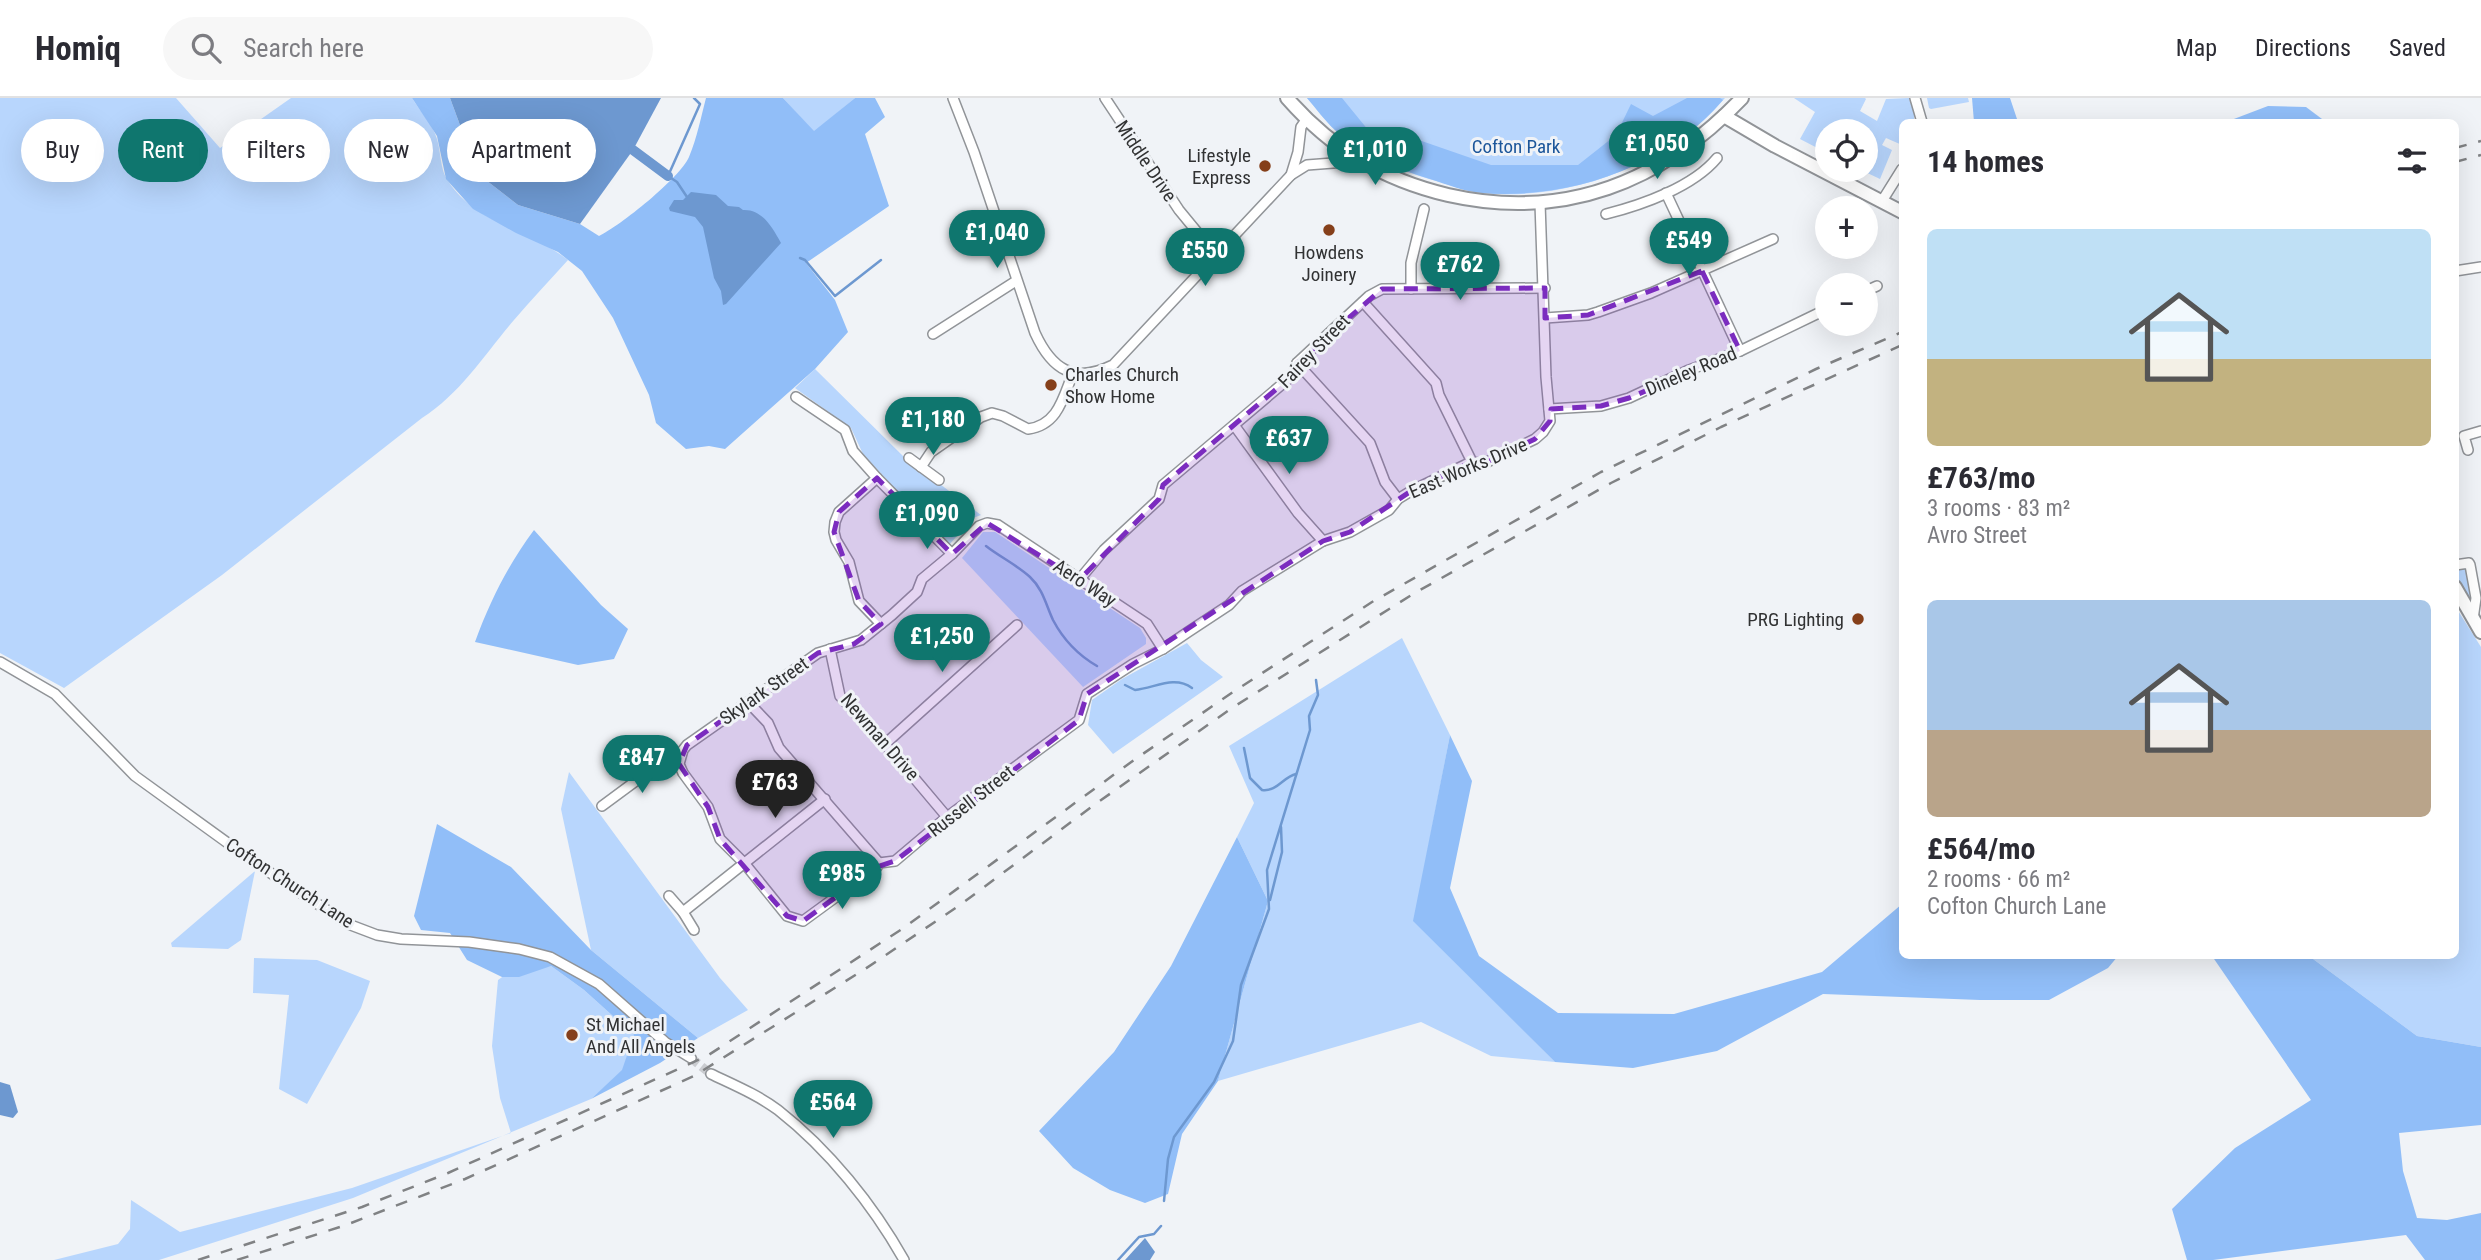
<!DOCTYPE html>
<html lang="en">
<head>
<meta charset="utf-8">
<style>
	body { margin:0; font-family:"Roboto Condensed",sans-serif; background:#f7f7f7; color:#2b2b33; height:100vh; display:flex; flex-direction:column; font-size:26px; white-space:nowrap }
	* { box-sizing:border-box; margin:0 }
	p { font-size:23px; color:#7c7c81 }
	.icon { flex:none; width:38px; height:38px; fill:none; stroke:currentColor; stroke-width:2; stroke-linecap:round; stroke-linejoin:round }
	.map { position:relative; flex:1; overflow:hidden }
	.details { position:absolute; left:1899px; top:21px; width:560px; height:840px; display:flex; flex-direction:column; background:#fff; border-radius:10px; box-shadow:0 7px 28px #0002 }
	.details>* { flex:none }
	.guide { position:absolute; left:21px; top:21px; width:665px; height:63px; display:flex; gap:14px }
	.fabs { position:absolute; left:1815px; top:21px; display:grid; gap:14px }
	.fabs a { display:grid; place-items:center; width:63px; height:63px; border-radius:50%; background:#fff; box-shadow:0 7px 28px #0002; font-size:35px }
	.price { position:absolute; translate:-50% -60px; padding:0 16px; border-radius:24px; background:#0f766e; color:#fff; font-size:23px; line-height:46px; filter:drop-shadow(0 2px 4px #0008) }
	.price::after { content:''; position:absolute; left:50%; top:42px; width:21px; height:16px; margin-left:-10px; background:inherit; clip-path:polygon(0 0,100% 0,50% 100%) }
	.price.on { background:#222; color:#fff }
	ul { padding:0; list-style:none }
	li { display:grid; align-content:center; gap:14px; height:371px; padding:0 28px }
	li span { display:grid; place-items:center; height:217px; border-radius:10px; color:#555 }
	li>.icon { margin-inline-start:auto }
	span .icon { width:126px; height:126px; fill:#fffc; stroke-width:1 }
	li b { font-size:30px }
	h2 { display:flex; justify-content:space-between; align-items:center; height:84px; padding:0 28px; font-size:30px }
	.pill { padding:0 24px; border-radius:32px; background:#fff; box-shadow:0 7px 28px #0002; font-size:24px; line-height:63px }
	.pill.on { background:#0f766e; color:#fff }
	header { display:flex; align-items:center; gap:42px; box-sizing:border-box; height:98px; padding:0 35px; background:#fff; border-bottom:2px solid #e1e1e2 }
	header strong { font-size:33px }
	nav { display:flex; gap:38px; margin-inline-start:auto; font-size:24px }
	.search { width:490px; height:63px; background:#f7f7f7; display:flex; align-items:center; gap:18px; box-sizing:border-box; padding:0 24px; border-radius:38px; color:#7c7c81; font-size:26px }
	.map>svg:first-child { display:block }
</style>
</head>
<body>
<header>
<strong>Homiq</strong>
<div class="search"><svg class="icon" aria-label="search" viewBox="0 0 24 24"><circle cx="10" cy="10" r="6"/><path d="M15 15l6 6"/></svg>Search here</div>
<nav><a>Map</a><a>Directions</a><a>Saved</a></nav>
</header>
<div class="map">
<svg width="2481" height="1162" viewBox="0 0 2481 1162">
	<rect width="100%" height="100%" fill="#f0f3f7"/>
	<g fill="#b8d6fd">
		<path d="M 0,0 L 176,0 L 220,50 L 291,0 L 412,0 C 420,13 433,27 437,41 C 441,54 440,72 448,83 C 476,126 530,132 568,162 C 550,182 531,202 514,222 C 484,257 461,295 422,320 L 222,477 L 64,590 L 0,555 Z"/>
		<path d="M 783,0 L 855,0 L 814,34 Z"/>
		<path d="M 1307,0 L 1725,0 C 1668,67 1568,104 1481,95 C 1464,93 1446,85 1429,81 C 1396,71 1361,56 1335,32 C 1325,23 1316,10 1307,0 Z"/>
		<path d="M 1794,0 L 1865,0 L 1866,1 L 1860,13 L 1877,23 L 1886,1 L 1909,0 L 1914,15 L 1914,24 L 1902,24 L 1902,47 L 1886,40 L 1882,47 L 1892,52 L 1880,81 L 1861,72 L 1866,72 L 1866,33 L 1827,33 L 1827,55 L 1800,41 L 1815,14 Z"/>
		<path d="M 1927,0 L 1968,0 L 1969,4 L 1931,11 L 1929,10 Z"/>
		<path d="M 815,271 L 904,359 L 981,417 L 973,420 L 948,448 L 863,356 L 851,330 L 795,290 Z"/>
		<path d="M 983,434 L 995,434 L 1140,530 L 1146,540 L 1146,546 L 1083,589 L 962,460 Z"/>
		<path d="M 2468,469 L 2474,501 L 2471,506 L 2455,477 L 2455,472 Z"/>
		<path d="M 2455,508 L 2481,549 L 2481,949 L 2417,938 L 2309,858 L 2455,858 Z"/>
		<path d="M 1402,540 L 1450,637 L 1414,823 L 1555,964 L 1491,958 L 1421,924 L 1218,983 L 1268,803 L 1237,739 L 1254,705 L 1229,648 Z"/>
		<path d="M 1187,545 L 1201,562 L 1223,579 L 1113,656 L 1088,627 L 1092,602 L 1122,581 Z"/>
		<path d="M 569,674 L 720,880 L 748,912 L 698,940 L 591,852 L 561,711 Z"/>
		<path d="M 255,773 L 241,842 L 228,851 L 172,849 L 171,845 Z"/>
		<path d="M 254,860 L 317,862 L 370,883 L 361,910 L 307,1006 L 279,991 L 289,897 L 253,895 Z"/>
		<path d="M 551,868 L 584,892 L 634,937 L 623,972 L 591,1001 L 353,1100 L 159,1162 L 54,1162 L 118,1146 L 130,1131 L 131,1102 L 180,1134 L 352,1090 L 511,1035 L 500,1000 L 492,948 L 498,882 L 512,872 Z"/>
	</g>
	<g fill="#91bef8">
		<path d="M 412,0 L 450,0 L 478,76 L 518,107 L 580,126 L 599,138 C 620,128 680,80 689,59 C 697,40 701,19 706,0 L 783,0 L 814,33 L 855,0 L 875,0 L 885,19 L 865,36 L 889,108 L 806,165 L 835,202 L 848,234 L 815,271 L 725,351 L 709,348 L 686,351 L 656,325 L 649,297 L 613,220 L 582,173 L 558,154 L 516,135 L 473,111 L 446,81 L 437,38 Z"/>
		<path d="M 1307,0 L 1342,0 L 1382,49 L 1413,40 L 1491,67 L 1578,67 L 1616,37 L 1631,6 L 1653,18 L 1687,0 L 1720,0 L 1723,2 C 1667,69 1568,102 1482,95 C 1465,94 1446,86 1430,81 C 1397,71 1362,56 1335,32 C 1325,23 1316,10 1307,0 Z"/>
		<path d="M 1972,0 L 2010,0 L 2018,24 L 1974,24 Z"/>
		<path d="M 2268,8 L 2306,9 L 2326,24 L 2226,24 Z"/>
		<path d="M 534,432 L 601,507 L 628,531 L 614,561 L 578,567 L 475,544 C 490,503 508,467 534,432 Z"/>
		<path d="M 1450,637 L 1472,683 L 1450,790 L 1479,858 L 1558,915 L 1674,916 L 1822,874 L 1902,806 L 1902,858 L 2118,858 L 2108,870 L 2049,902 L 1980,902 L 1823,896 L 1717,953 L 1633,970 L 1555,964 L 1413,823 Z"/>
		<path d="M 437,726 L 511,769 L 591,852 L 698,940 L 660,965 L 591,1001 L 622,972 L 634,937 L 584,892 L 551,868 L 519,879 L 502,879 L 467,862 L 450,835 L 421,832 L 414,818 Z"/>
		<path d="M 1237,739 L 1268,803 L 1218,983 L 1182,1036 L 1168,1096 L 1145,1105 L 1110,1092 L 1073,1070 L 1039,1033 L 1114,954 L 1171,868 Z"/>
		<path d="M 2212,858 L 2309,858 L 2417,938 L 2481,949 L 2481,1027 L 2399,1035 L 2403,1073 L 2417,1120 L 2447,1122 L 2481,1115 L 2481,1162 L 2425,1162 L 2406,1137 L 2213,1162 L 2187,1162 L 2172,1111 L 2235,1050 L 2311,1002 Z"/>
	</g>
	<g fill="#6d98d0">
		<path d="M 450,0 L 661,0 L 633,52 L 580,126 L 518,107 L 478,76 Z"/>
		<path d="M 691,94 L 716,97 L 728,108 L 739,109 L 743,112 C 762,111 772,129 781,145 L 726,206 L 723,207 L 721,193 L 714,180 L 703,129 L 695,119 L 670,113 L 669,110 L 674,102 L 683,102 Z"/>
		<path d="M 0,984 L 10,987 L 18,1014 L 13,1020 L 0,1017 Z"/>
		<path d="M 1145,1140 L 1155,1154 L 1150,1162 L 1125,1162 Z"/>
	</g>
	<g fill="none" stroke-linecap="round" stroke-linejoin="round">
		<g stroke="#6d98d0" stroke-width="2.5">
			<path d="M 687,99 L 677,84 L 668,78 L 700,6 L 694,0"/>
			<path d="M 800,160 L 805,162 L 835,198 L 881,162"/>
			<path d="M 986,448 C 1000,459 1017,467 1030,479 C 1043,491 1046,507 1053,522 C 1063,541 1078,557 1097,568"/>
			<path d="M 1125,587 L 1135,592 C 1155,590 1174,577 1192,590"/>
			<path d="M 1244,650 L 1250,680 L 1262,692 C 1277,694 1283,679 1296,676"/>
			<path d="M 1270,802 L 1282,754 L 1281,729"/>
			<path d="M 1164,1103 L 1168,1061 L 1174,1039 L 1214,984 L 1233,943 L 1241,887 L 1269,811 L 1267,772 L 1310,632 L 1309,618 L 1318,597 L 1316,582"/>
			<path d="M 1118,1162 L 1139,1139 L 1154,1136 L 1161,1128"/>
		</g>
		<path stroke="#6d98d0" stroke-width="10" d="M 633,52 L 668,78"/>
		<path stroke="#caccd0" stroke-width="9" stroke-dasharray="9 4.5" stroke-linecap="butt" d="M 691,960 L 711,976"/>
		<defs>
			<g id="street">
				<path d="M 953,0 L 974,54 L 1035,235 C 1052,272 1074,286 1113,267 L 1291,77 L 1307,67 L 1359,63"/>
				<path d="M 1105,0 L 1179,112 L 1216,157"/>
				<path d="M 1915,0 L 1922,24"/>
				<path d="M 1291,77 L 1298,54 L 1301,29 L 1306,22"/>
				<path d="M 1666,95 L 1740,253"/>
				<path d="M 1882,103 L 1902,71"/>
				<path d="M 1606,116 C 1642,107 1693,89 1717,60"/>
				<path d="M 2455,173 L 2481,169"/>
				<path d="M 1411,191 L 1411,165 L 1424,111"/>
				<path d="M 1866,193 L 1877,188"/>
				<path d="M 1363,204 L 1436,285 L 1439,297 L 1472,364"/>
				<path d="M 1545,220 L 1588,217 L 1598,214 L 1651,195 L 1773,141"/>
				<path d="M 933,236 L 1016,183"/>
				<path d="M 1297,265 L 1370,345 L 1385,384 L 1398,401"/>
				<path d="M 796,299 L 845,332 L 853,353 L 877,380 L 839,414 L 835,424 L 834,434 L 836,442 L 849,464 L 859,503 L 881,526"/>
				<path d="M 1549,311 L 1601,308 L 1629,300 L 1689,272 L 1740,253 L 1827,211"/>
				<path d="M 1234,327 L 1298,415 L 1323,443"/>
				<path d="M 2468,352 L 2464,338 L 2481,333"/>
				<path d="M 909,360 L 939,382"/>
				<path d="M 921,369 L 931,354 L 981,319 L 992,315 L 1003,318 L 1028,331 C 1058,327 1063,300 1073,275"/>
				<path d="M 877,380 L 952,456 L 979,428 L 987,425 L 998,427 L 1147,526 L 1163,551"/>
				<path d="M 952,456 L 922,481 L 917,494 L 892,517 L 861,542 L 818,555 L 687,647 L 683,652 L 679,666 L 683,675 L 708,709 L 720,741 L 745,766 L 787,818 L 803,823 L 877,769 L 879,765 L 895,763 L 947,719 L 1079,622 L 1087,596 L 1133,566 L 1163,551 L 1188,534 L 1229,507 L 1242,493 L 1323,443 L 1350,434 L 1389,412 L 1398,401 L 1411,393 L 1465,367 L 1472,364 L 1483,366 L 1535,341 L 1543,334 L 1550,323 L 1546,279 L 1540,105"/>
				<path d="M 2455,467 L 2469,465 L 2470,467 L 2476,500 L 2473,521"/>
				<path d="M 1079,482 L 1104,452 L 1159,401 L 1163,387 L 1293,277 L 1297,265 L 1369,198 L 1382,191 L 1545,190"/>
				<path d="M 830,551 L 840,598 L 899,662 L 947,719"/>
				<path d="M 0,564 L 55,596 L 135,678 L 254,764 L 348,826 L 377,837 L 401,841 L 469,844 L 519,851 L 550,859 L 599,886 L 665,944 L 691,960"/>
				<path d="M 748,604 L 768,625 L 779,650 L 879,765"/>
				<path d="M 885,646 L 1017,527"/>
				<path d="M 602,708 L 667,660 L 679,666"/>
				<path d="M 669,798 L 683,814 L 825,701"/>
				<path d="M 683,814 L 694,832"/>
				<path d="M 711,976 C 734,987 758,997 778,1012 C 829,1052 873,1107 904,1162"/>
			</g>
			<g id="secondary">
				<path d="M 1287,0 C 1332,51 1381,81 1448,97 C 1563,123 1661,85 1742,0"/>
				<path d="M 1724,18 L 1775,48 L 1902,114"/>
				<path d="M 2455,489 L 2481,534"/>
			</g>
		</defs>
		<use href="#street" stroke="#919498" stroke-width="12"/>
		<use href="#secondary" stroke="#919498" stroke-width="16"/>
		<use href="#street" stroke="#fff" stroke-width="9"/>
		<use href="#secondary" stroke="#fff" stroke-width="12"/>
		<g stroke="#808284" stroke-width="2.5" stroke-dasharray="12 12" stroke-linecap="butt">
			<path d="M 2455,50 L 2481,43"/>
			<path d="M 2455,64 L 2481,57"/>
			<path d="M 198,1162 L 362,1109 L 448,1075 L 707,958 L 902,831 L 1134,662 L 1233,594 L 1372,504 L 1601,374 L 1816,271 L 1902,234"/>
			<path d="M 237,1162 L 346,1127 L 465,1081 L 694,978 L 865,871 L 960,807 L 1094,707 L 1232,610 L 1413,496 L 1611,385 L 1721,329 L 1902,247"/>
		</g>
	</g>
	<path fill="#7b2cbf" fill-opacity="0.2" stroke="#7b2cbf" stroke-width="5" stroke-dasharray="14 9" stroke-linejoin="round" d="M 1702,173 L 1740,253 L 1629,300 L 1601,308 L 1551,311 L 1550,323 L 1535,341 L 1483,366 L 1465,367 L 1411,393 L 1350,434 L 1323,443 L 1087,596 L 1079,622 L 895,763 L 877,769 L 803,823 L 787,818 L 720,741 L 708,709 L 679,666 L 687,647 L 818,555 L 854,546 L 881,526 L 859,503 L 834,434 L 839,414 L 877,380 L 952,456 L 987,425 L 1079,482 L 1159,401 L 1163,387 L 1293,277 L 1297,265 L 1382,191 L 1545,190 L 1545,220 L 1588,217 Z"/>
	<g fill="#853f1a" stroke="#f0f3f7" stroke-width="2.5">
		<circle cx="1265" cy="68" r="7"/>
		<circle cx="1329" cy="132" r="7"/>
		<circle cx="1051" cy="287" r="7"/>
		<circle cx="1858" cy="521" r="7"/>
		<circle cx="572" cy="937" r="7"/>
	</g>
	<g text-anchor="middle" dominant-baseline="central" stroke-width="6" stroke-linejoin="round" paint-order="stroke">
		<g font-size="19" fill="#1c569a" stroke="#f0f3f7">
			<text x="1516" y="48">Cofton Park</text>
		</g>
		<g font-size="19" fill="#313233" stroke="#f0f3f7" text-anchor="end">
			<text x="1251" y="57">Lifestyle<tspan x="1251" dy="22">Express</tspan></text>
			<text x="1329" y="154" text-anchor="middle">Howdens<tspan x="1329" dy="22">Joinery</tspan></text>
			<text x="1065" y="276" text-anchor="start">Charles Church<tspan x="1065" dy="22">Show Home</tspan></text>
			<text x="1844" y="521">PRG Lighting</text>
			<text x="586" y="926" text-anchor="start">St Michael<tspan x="586" dy="22">And All Angels</tspan></text>
		</g>
		<g font-size="19" fill="#313233" stroke="#f0f3f7">
			<text transform="translate(1146 63) rotate(56)">Middle Drive</text>
			<text transform="translate(1314 253) rotate(-46)">Fairey Street</text>
			<text transform="translate(1691 273) rotate(-23)">Dineley Road</text>
			<text transform="translate(1468 370) rotate(-23)">East Works Drive</text>
			<text transform="translate(1085 485) rotate(33)">Aero Way</text>
			<text transform="translate(764 593) rotate(-35)">Skylark Street</text>
			<text transform="translate(880 639) rotate(49)">Newman Drive</text>
			<text transform="translate(971 703) rotate(-38)">Russell Street</text>
			<text transform="translate(290 785) rotate(33)">Cofton Church Lane</text>
		</g>
	</g>
</svg>
<div class="fabs">
<a><svg class="icon" aria-label="locate" viewBox="0 0 24 24"><circle cx="12" cy="12" r="6"/><path d="M12 2v4M12 18v4M2 12h4M18 12h4"/></svg></a>
<a>+</a>
<a>−</a>
</div>
<b class="price" style="left:1657px;top:83px">£1,050</b>
<b class="price" style="left:1375px;top:89px">£1,010</b>
<b class="price" style="left:997px;top:172px">£1,040</b>
<b class="price" style="left:1689px;top:180px">£549</b>
<b class="price" style="left:1205px;top:190px">£550</b>
<b class="price" style="left:1460px;top:204px">£762</b>
<b class="price" style="left:933px;top:359px">£1,180</b>
<b class="price" style="left:1289px;top:378px">£637</b>
<b class="price" style="left:927px;top:453px">£1,090</b>
<b class="price" style="left:942px;top:576px">£1,250</b>
<b class="price" style="left:642px;top:697px">£847</b>
<b class="price on" style="left:775px;top:722px">£763</b>
<b class="price" style="left:842px;top:813px">£985</b>
<b class="price" style="left:833px;top:1042px">£564</b>
<div class="guide">
<a class="pill">Buy</a>
<a class="pill on">Rent</a>
<a class="pill">Filters</a>
<a class="pill">New</a>
<a class="pill">Apartment</a>
</div>
<section class="details">
<h2>14 homes<svg class="icon" aria-label="filters" viewBox="0 0 24 24"><path d="M4 7h16M4 17h16"/><circle cx="9" cy="7" r="2"/><circle cx="15" cy="17" r="2"/></svg></h2>
<ul>
<li><span style="background:linear-gradient(#bfe0f5 60%,#c2b280 0)"><svg class="icon" aria-label="home" viewBox="0 0 24 24"><path d="M3 11l9-7 9 7M6 9v11h12V9"/></svg></span><div><b>£763/mo</b><p>3 rooms · 83 m²</p><p>Avro Street</p></div></li>
<li><span style="background:linear-gradient(#a9c7e8 60%,#b9a48a 0)"><svg class="icon" aria-label="home" viewBox="0 0 24 24"><path d="M3 11l9-7 9 7M6 9v11h12V9"/></svg></span><div><b>£564/mo</b><p>2 rooms · 66 m²</p><p>Cofton Church Lane</p></div></li>
</ul>
</section>
</div>
</body>
</html>
